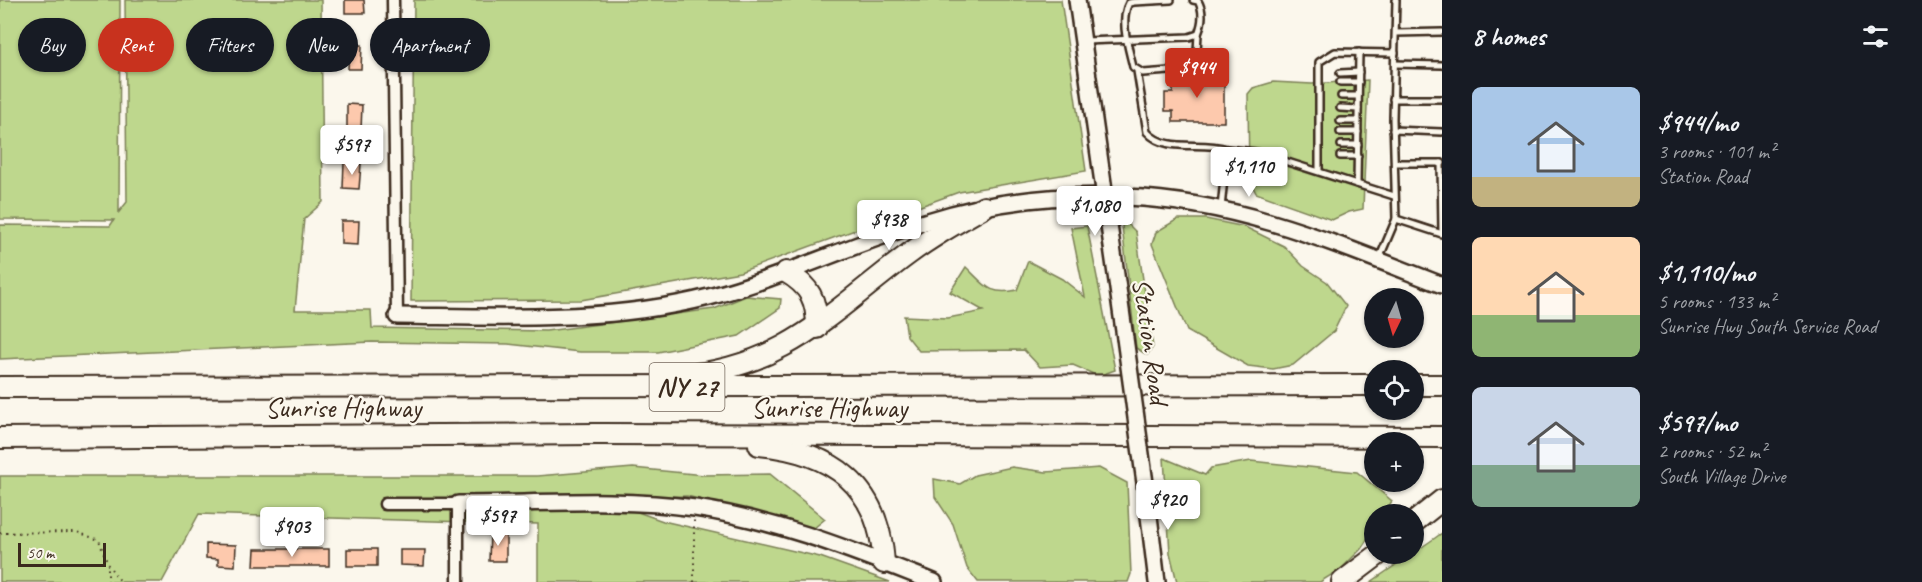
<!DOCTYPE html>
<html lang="en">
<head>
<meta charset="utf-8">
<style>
	body { margin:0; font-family:Caveat,sans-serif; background:#20242c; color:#f1f3f6; height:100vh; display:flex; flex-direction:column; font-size:22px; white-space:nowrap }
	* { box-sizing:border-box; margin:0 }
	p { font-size:20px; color:#9ea1a6 }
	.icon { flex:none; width:33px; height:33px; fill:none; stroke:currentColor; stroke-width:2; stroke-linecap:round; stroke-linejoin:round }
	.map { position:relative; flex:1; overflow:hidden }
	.panel { display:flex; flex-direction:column; background:#171b24; width:480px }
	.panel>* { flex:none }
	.hud { position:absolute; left:18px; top:18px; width:570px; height:54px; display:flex; gap:12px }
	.needle { width:39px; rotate:185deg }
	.fabs { position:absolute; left:1364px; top:288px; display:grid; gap:12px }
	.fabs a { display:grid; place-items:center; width:60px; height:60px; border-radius:50%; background:#171b24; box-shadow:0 2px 4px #0004; font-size:30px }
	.scale { position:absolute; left:18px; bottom:15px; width:88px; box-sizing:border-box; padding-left:6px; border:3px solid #3b2a1e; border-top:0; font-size:16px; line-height:21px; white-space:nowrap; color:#3b2a1e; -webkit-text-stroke:4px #fbf7ec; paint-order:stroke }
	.price { position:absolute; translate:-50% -51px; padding:0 14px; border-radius:6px; background:#fff; color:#222; font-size:20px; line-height:39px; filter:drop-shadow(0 2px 3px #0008) }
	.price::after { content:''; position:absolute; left:50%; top:36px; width:18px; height:14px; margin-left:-9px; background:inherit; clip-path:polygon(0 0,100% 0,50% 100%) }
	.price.current { background:#c8321e; color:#fff }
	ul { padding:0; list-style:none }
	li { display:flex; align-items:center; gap:18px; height:150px; padding:0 30px }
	li span { display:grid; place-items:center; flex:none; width:168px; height:120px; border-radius:9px; color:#555 }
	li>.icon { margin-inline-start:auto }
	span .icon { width:72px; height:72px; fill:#fffc; stroke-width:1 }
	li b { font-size:26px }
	h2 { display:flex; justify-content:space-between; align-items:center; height:72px; padding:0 30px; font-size:26px }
	.pill { padding:0 21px; border-radius:27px; background:#171b24; box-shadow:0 2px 4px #0004; font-size:21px; line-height:54px }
	.pill.current { background:#c8321e; color:#fff }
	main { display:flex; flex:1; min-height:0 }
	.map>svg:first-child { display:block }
</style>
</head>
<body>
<main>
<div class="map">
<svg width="1442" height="582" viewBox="0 0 1442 582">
	<rect width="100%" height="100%" fill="#fbf7ec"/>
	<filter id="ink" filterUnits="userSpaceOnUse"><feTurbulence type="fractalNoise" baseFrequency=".0167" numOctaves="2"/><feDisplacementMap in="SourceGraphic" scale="12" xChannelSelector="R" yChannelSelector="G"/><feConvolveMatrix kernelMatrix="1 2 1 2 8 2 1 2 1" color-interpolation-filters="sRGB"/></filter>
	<g filter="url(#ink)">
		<g fill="#bed78d" stroke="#7c8056" stroke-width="1.5">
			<path d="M 0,0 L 120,0 L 119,212 L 127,202 L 125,0 L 321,0 L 323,202 L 304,219 L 295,310 L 371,310 L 372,328 L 546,331 L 714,309 L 746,296 L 781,299 L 780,308 L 739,336 L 658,352 L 580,352 L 508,344 L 372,342 L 0,359 L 0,225 L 110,226 L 114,220 L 0,219 Z"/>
			<path d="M 414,0 L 1061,0 L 1086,171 L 959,192 L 740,272 L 581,300 L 411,301 Z"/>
			<path d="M 1368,80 L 1363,209 L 1349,212 L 1332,220 L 1256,193 L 1249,179 L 1248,94 L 1253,88 L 1273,82 L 1312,84 Z"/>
			<path d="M 1178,219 L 1206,219 L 1245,227 L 1284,246 L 1303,266 L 1327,282 L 1346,306 L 1334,331 L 1293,365 L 1273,369 L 1248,366 L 1187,331 L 1152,244 L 1156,232 Z"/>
			<path d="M 1126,222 L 1136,232 L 1153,347 L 1147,355 L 1136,348 L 1122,226 Z"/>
			<path d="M 1087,226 L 1115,370 L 1098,376 L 1073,365 L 1040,367 L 1024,350 L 919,351 L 907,336 L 904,316 L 948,318 L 984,311 L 950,292 L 966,267 C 985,285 989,296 1017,290 L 1028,261 L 1062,279 L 1085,297 L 1071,228 Z"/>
			<path d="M 1164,458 L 1205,475 L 1211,468 L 1251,461 L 1357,472 L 1392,501 L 1384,514 L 1374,514 L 1374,529 L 1361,549 L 1341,569 L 1320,582 L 1177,582 L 1170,553 Z"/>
			<path d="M 1012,467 L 1046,472 L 1099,468 L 1127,483 L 1131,574 L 1128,582 L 978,582 L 967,568 L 953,524 L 935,497 L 934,479 L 960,484 L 975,475 Z"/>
			<path d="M 633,468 L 704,475 L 770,474 L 825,519 L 814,528 L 687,496 L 601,499 L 663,521 L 820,557 L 890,582 L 538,582 L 538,524 L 199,514 L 162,582 L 0,582 L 0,476 L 537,476 Z"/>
			<path d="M 1442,533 L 1442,582 L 1371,582 L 1435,538 Z"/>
		</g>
		<g fill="#fdc9ad" stroke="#3b2a1e" stroke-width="1.5">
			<path d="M 345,0 L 364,0 L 365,13 L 345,13 Z"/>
			<path d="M 349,45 L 362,45 L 361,69 L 348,69 Z"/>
			<path d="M 1173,76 L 1224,76 L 1224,122 L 1173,122 L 1173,111 L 1165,111 L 1165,93 L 1173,93 Z"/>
			<path d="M 347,104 L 362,105 L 361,130 L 347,130 Z"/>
			<path d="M 344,162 L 361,164 L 359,189 L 343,188 Z"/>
			<path d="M 341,221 L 359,221 L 358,245 L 341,244 Z"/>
			<path d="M 490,533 L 506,533 L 506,561 L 489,561 Z"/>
			<path d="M 206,544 L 236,545 L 235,566 L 218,565 L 218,559 L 206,558 Z"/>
			<path d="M 255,549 L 329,549 L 329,566 L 254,566 Z"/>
			<rect x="347" y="549" width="30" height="17"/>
			<path d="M 400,550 L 425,550 L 424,566 L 400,565 Z"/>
		</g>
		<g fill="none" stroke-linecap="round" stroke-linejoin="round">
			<defs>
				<g id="lane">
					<path d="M 1171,0 L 1134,2 L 1129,3 C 1119,20 1129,49 1133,67 L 1143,73 L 1196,69 L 1198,34"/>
					<path d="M 1396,33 L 1442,32"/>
					<path d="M 1085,41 L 1189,37 L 1198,34 C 1202,24 1204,11 1198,1 L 1193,0"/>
					<path d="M 1395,64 L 1442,65"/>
					<path d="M 1137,71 L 1147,132 C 1167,154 1201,140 1227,149 L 1221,208"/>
					<path d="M 1340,73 L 1359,72"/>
					<path d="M 1340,82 L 1359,82"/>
					<path d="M 1341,96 L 1358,96"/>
					<path d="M 1393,99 L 1442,99"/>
					<path d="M 1340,108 L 1358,109"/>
					<path d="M 1340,121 L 1358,121"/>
					<path d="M 1393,130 L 1442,132"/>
					<path d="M 1340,132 L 1358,132"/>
					<path d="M 1341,145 L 1358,145"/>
					<path d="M 1227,149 L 1256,152 L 1394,196"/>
					<path d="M 1340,156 L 1358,156"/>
					<path d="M 1395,163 L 1442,163"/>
					<path d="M 1441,163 L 1442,234"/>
					<path d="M 1319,171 L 1319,62 L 1335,52 L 1395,53"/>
					<path d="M 1357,184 L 1359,52"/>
					<path d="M 1396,219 L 1442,234"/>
					<path d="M 1379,259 L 1396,219 L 1393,119 L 1396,0"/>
				</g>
				<g id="street">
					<path d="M 393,0 L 397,316"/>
					<path d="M 385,504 L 458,504 L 458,582"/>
				</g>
				<g id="secondary">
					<path d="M 1077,0 L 1125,338"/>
					<path d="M 397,316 C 501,317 607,323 709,297 C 784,277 854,243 928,221 C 992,201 1060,194 1126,197 C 1241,202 1336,244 1442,285"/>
					<path d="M 1145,483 L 1157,582"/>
					<path d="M 458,504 C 536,504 617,497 695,508 C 778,520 856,552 934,582"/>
				</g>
				<g id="highway">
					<path d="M 786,272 C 810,286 817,300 817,328"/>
					<path d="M 679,376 C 781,368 826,317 902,259 C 928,239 956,223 984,207"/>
					<path d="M 1413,385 L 1442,385"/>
					<path d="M 0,387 L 1374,385"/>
					<path d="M 0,438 L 597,434 L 1442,437"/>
					<path d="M 759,445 C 833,452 879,485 884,563"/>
					<path d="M 1413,523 L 1442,500"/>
					<path d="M 1342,582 L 1379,554"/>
				</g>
			</defs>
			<use href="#lane" stroke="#3b2a1e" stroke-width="10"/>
			<use href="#street" stroke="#3b2a1e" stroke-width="15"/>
			<use href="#secondary" stroke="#3b2a1e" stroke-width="20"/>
			<use href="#highway" stroke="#3b2a1e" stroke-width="24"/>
			<g stroke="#3b2a1e" stroke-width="2" stroke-dasharray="1.5 4.5" stroke-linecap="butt">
				<path d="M 0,533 L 77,532 L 99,540 L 108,565 L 121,582"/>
				<path d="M 108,582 L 108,565"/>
				<path d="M 694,582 L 694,520"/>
			</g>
			<use href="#lane" stroke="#fbf7ec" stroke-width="5"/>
			<use href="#street" stroke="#fbf7ec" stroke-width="10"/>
			<use href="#secondary" stroke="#fbf7ec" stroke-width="15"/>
			<use href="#highway" stroke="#fbf7ec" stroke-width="20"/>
			<defs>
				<path id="secondary-bridge" d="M 1125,338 L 1145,483"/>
			</defs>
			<use href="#secondary-bridge" stroke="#3b2a1e" stroke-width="20" stroke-linecap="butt"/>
			<use href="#secondary-bridge" stroke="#fbf7ec" stroke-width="15"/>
		</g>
	</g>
	<g text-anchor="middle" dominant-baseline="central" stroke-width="4.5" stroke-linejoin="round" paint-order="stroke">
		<rect fill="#fbf7ec" stroke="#75685c" stroke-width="1.5" x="649.5" y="363" width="75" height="48" rx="4.5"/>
		<g font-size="27" font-weight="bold" fill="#3b2a1e">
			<text x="687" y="387">NY 27</text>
		</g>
		<g font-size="28" fill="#3b2a1e" stroke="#fbf7ec">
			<text transform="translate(1151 341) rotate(82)">Station Road</text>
			<text x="343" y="407">Sunrise Highway</text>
			<text x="829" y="407">Sunrise Highway</text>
		</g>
	</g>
</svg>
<div class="fabs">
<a><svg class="needle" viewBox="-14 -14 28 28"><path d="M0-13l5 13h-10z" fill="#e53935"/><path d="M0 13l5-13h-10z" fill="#9ea1a6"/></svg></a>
<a><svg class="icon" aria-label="locate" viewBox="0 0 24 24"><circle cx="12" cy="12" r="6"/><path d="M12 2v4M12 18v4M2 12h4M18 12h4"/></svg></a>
<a>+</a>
<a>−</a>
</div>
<div class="scale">50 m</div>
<b class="price current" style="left:1197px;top:99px">$944</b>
<b class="price" style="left:352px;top:176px">$597</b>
<b class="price" style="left:1249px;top:198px">$1,110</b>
<b class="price" style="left:1095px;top:237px">$1,080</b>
<b class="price" style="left:889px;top:251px">$938</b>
<b class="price" style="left:1168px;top:531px">$920</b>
<b class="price" style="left:498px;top:547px">$597</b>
<b class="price" style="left:292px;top:558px">$903</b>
<div class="hud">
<a class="pill">Buy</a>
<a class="pill current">Rent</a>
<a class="pill">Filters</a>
<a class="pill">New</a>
<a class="pill">Apartment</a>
</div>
</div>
<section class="panel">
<h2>8 homes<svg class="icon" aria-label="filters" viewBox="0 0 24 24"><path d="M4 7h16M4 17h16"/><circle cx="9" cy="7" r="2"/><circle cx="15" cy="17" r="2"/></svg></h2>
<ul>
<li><span style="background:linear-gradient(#a9c7e8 75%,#c2b280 0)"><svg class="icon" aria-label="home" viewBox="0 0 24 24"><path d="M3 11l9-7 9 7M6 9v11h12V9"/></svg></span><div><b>$944/mo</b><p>3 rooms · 101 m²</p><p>Station Road</p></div></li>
<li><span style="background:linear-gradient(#ffd9b3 65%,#8fb573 0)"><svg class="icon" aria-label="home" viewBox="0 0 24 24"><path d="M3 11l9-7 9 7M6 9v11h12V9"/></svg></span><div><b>$1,110/mo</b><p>5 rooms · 133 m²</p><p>Sunrise Hwy South Service Road</p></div></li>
<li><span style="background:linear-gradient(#c9d6e8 65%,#7fa58c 0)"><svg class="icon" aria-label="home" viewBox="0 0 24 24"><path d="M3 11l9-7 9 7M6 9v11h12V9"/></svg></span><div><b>$597/mo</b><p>2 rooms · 52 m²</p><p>South Village Drive</p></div></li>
</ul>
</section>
</main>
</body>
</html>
